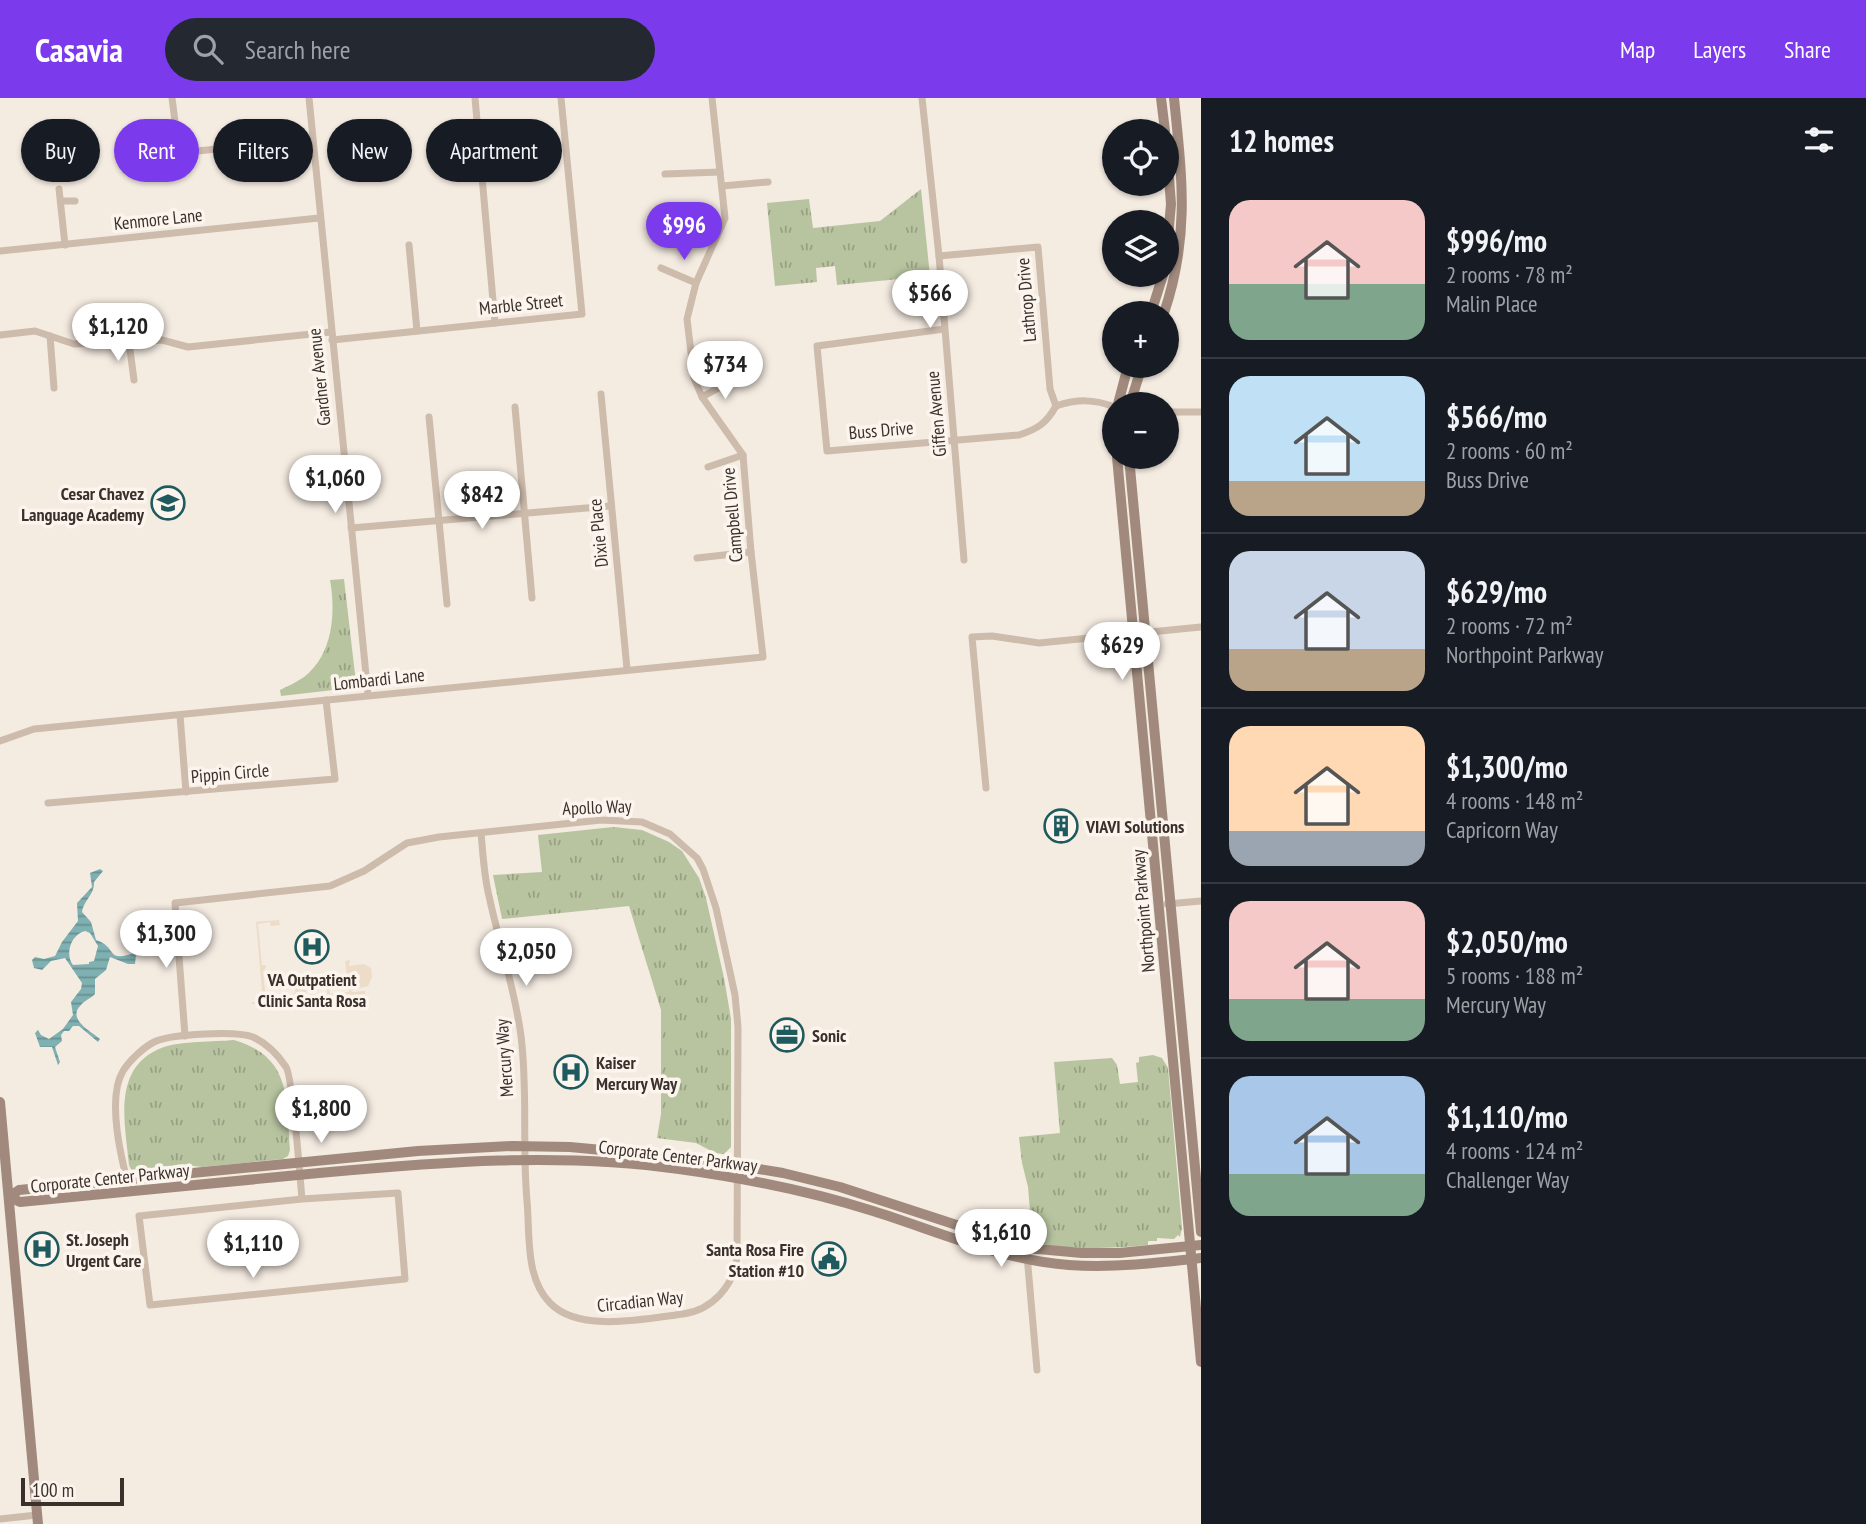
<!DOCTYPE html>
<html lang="en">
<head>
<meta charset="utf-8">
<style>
	body { margin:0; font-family:"PT Sans Narrow",sans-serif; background:#242831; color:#f1f3f6; height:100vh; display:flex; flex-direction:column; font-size:26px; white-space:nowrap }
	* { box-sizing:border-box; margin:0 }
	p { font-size:23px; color:#9ea1a6 }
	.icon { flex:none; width:38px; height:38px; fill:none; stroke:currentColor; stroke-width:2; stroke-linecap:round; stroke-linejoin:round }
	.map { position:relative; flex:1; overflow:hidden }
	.panel { display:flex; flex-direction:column; background:#171b24; width:665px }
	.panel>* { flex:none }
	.guide { position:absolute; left:21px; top:21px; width:665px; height:63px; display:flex; gap:14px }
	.tools { position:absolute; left:1102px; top:21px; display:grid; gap:14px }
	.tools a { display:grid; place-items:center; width:77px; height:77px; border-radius:50%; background:#171b24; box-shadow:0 2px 5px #0004; font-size:35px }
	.scale { position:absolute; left:21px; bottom:18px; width:103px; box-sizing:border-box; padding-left:7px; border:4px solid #3b302b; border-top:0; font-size:19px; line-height:24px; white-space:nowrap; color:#3b302b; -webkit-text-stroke:5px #fbf5ee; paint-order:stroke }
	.price { position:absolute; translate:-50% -60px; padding:0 16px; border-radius:24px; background:#fff; color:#222; font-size:23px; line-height:46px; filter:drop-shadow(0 2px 4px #0008) }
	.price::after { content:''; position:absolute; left:50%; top:42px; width:21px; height:16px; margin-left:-10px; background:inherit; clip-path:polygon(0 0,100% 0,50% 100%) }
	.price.active { background:#7c3aed; color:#fff }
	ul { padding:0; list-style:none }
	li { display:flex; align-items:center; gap:21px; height:175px; padding:0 28px }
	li+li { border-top:2px solid #363941 }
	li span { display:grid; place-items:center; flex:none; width:196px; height:140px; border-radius:21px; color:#555 }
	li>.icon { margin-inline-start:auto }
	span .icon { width:84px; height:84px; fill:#fffc; stroke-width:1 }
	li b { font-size:30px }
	h2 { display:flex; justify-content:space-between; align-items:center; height:84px; padding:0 28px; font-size:30px }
	.pill { padding:0 24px; border-radius:32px; background:#171b24; box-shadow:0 2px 5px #0004; font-size:24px; line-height:63px }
	.pill.active { background:#7c3aed; color:#fff }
	header { display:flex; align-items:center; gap:42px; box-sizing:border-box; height:98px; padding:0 35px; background:#7c3aed; color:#fff }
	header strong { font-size:33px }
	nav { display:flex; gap:38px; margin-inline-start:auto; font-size:24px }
	.search { width:490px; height:63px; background:#242831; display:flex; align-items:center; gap:18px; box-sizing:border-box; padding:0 24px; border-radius:38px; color:#9ea1a6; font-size:26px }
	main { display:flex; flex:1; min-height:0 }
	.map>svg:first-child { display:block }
</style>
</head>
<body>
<header>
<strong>Casavia</strong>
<div class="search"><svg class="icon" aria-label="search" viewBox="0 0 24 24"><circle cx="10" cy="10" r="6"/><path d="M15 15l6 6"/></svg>Search here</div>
<nav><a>Map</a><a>Layers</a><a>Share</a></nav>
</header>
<main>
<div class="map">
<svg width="1201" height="1426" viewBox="0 0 1201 1426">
	<defs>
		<pattern id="grass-tufts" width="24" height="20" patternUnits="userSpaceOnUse" patternTransform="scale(1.75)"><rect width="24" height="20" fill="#b8c4a0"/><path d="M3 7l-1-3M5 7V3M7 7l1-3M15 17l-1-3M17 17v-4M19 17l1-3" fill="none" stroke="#97a083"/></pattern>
		<pattern id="water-rules" width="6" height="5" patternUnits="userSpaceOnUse" patternTransform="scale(1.75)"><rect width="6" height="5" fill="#7fb0b2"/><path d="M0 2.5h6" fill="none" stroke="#699091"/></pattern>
	</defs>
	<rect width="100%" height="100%" fill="#f4ebe1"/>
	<g fill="url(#grass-tufts)">
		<path d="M 921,91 L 930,178 L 837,187 L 835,168 L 816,170 L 817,184 L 775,188 L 767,105 L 809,101 L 813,130 L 880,123 Z"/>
		<path d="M 344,481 L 356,585 L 351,590 L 281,598 L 280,592 C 288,588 297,584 304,579 C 333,557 336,515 330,482 Z"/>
		<path d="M 613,729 L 642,732 L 669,744 L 682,753 L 699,780 L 706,800 L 724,880 L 731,921 L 731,1049 L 724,1056 L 715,1055 L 696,1045 L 657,1040 L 661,1016 L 661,912 L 629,808 L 502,821 L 493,777 L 542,774 L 538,737 Z"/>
		<path d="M 234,942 C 292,959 286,1001 290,1052 L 288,1058 L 283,1061 L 202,1069 C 188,1067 174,1067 160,1070 C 150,1072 143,1078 132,1073 L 129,1067 C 125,1024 111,968 164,949 C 182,943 214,944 234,942 Z"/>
		<path d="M 1153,957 L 1162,960 L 1168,970 L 1182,1130 L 1180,1139 L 1178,1137 L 1174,1141 L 1157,1140 L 1157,1143 L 1148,1143 L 1148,1147 C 1112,1150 1074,1153 1038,1145 L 1032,1137 L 1028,1089 L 1022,1065 L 1019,1039 L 1060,1035 L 1054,964 L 1112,960 L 1117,967 L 1120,986 L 1138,984 L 1136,965 L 1139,964 L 1139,959 Z"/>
	</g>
	<path fill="#ecdcc8" d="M 279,822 L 280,827 L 271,828 L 270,824 L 258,826 L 262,867 L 266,867 L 266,869 L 263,874 L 266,902 L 283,901 L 295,895 L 295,889 L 305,887 L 307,898 L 310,898 L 310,896 L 313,895 L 314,898 L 327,896 L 327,889 L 329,889 L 330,896 L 349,894 L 345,863 L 350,862 L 349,868 L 364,866 L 371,870 L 372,879 L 368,888 L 351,892 L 352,894 L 365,893 L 365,896 L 311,901 L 308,904 L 298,899 L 286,903 L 252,906 L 252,904 L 263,903 L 256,824 Z"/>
	<path fill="url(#water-rules)" fill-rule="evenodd" d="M 100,771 L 103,773 L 94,784 C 95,796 83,803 82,814 L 91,824 L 96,842 C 118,849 105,865 134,855 L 136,857 L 135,866 L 128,866 L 110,859 L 106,872 L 95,881 L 95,896 C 90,901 85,902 81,907 C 66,921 92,934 100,941 L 98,944 L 79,928 L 73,928 L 69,933 L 64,933 L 61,937 L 62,943 L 55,949 L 60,964 L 58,967 L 52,949 L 40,949 L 35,935 L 38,932 L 41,937 L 49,941 L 63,931 L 73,917 L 71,904 L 81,891 L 82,885 L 65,860 L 51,863 L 42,872 L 34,870 L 32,862 L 35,859 L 44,861 L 55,858 L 62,844 L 78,823 L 77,805 L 92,789 L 90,775 ZM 85,833 L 90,835 L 98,848 L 94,863 L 89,864 L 89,866 L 73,867 C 65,857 70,837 85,833 Z"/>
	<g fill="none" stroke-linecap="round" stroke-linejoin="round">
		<g stroke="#cdbbac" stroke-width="7">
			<path d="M 172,0 L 179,55 L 311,41"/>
			<path d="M 309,0 L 368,597"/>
			<path d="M 475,0 L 495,225"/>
			<path d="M 922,0 L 939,158 L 964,462"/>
			<path d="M 665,76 L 720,74"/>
			<path d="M 722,88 L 768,84"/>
			<path d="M 59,91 L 65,147"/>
			<path d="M 61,103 L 75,103"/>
			<path d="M 409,147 L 417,233"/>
			<path d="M 0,153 L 319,120"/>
			<path d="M 939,158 L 1038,149 L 1050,291 L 1056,308"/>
			<path d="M 661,170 L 696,185"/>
			<path d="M 944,231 L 817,248 L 827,353 L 1019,337 C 1037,331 1046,326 1056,308 C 1077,301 1094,301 1115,309"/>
			<path d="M 0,237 L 35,233 L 74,246 L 162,242 L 188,249 L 331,234"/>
			<path d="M 50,238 L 54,290"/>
			<path d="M 332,242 L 582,216 L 561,0"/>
			<path d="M 129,244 L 134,282"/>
			<path d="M 601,296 L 627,571"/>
			<path d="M 702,299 L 735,281"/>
			<path d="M 515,309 L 532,500"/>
			<path d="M 1167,314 L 1201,314"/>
			<path d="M 429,319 L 447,506"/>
			<path d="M 708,369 L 743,357"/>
			<path d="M 351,430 L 610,408"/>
			<path d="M 697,460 L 751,454"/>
			<path d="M 180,617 L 186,694"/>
			<path d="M 0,643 L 34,631 L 763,559 L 751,454 L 743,357 L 702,299 L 694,280 L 687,221 L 696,185 L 725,120 L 712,0"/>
			<path d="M 986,690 L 972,539 L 992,538 L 1039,545 L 1201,529"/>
			<path d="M 48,705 L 335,681 L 326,602"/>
			<path d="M 1167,806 L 1201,803"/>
			<path d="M 185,938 L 175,805 L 330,788 L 364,773 L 407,745 L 439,739 L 601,722 L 642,724 L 670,736 L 697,760 L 703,771 L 716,810 L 735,897 L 738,929 L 737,1159 C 734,1188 712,1212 683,1216 C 644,1221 579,1235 550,1205 C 525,1180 530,1136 527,1103 C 522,1048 528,993 521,938 C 515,891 499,845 489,798 C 484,778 483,756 481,735"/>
			<path d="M 130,1094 C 122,1064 106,1001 123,973 C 129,963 144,949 154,944 C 170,936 239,932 255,940 C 267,946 278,957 286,969 C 293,979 300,1081 302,1101 L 398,1095 L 405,1181 L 150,1207 L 139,1118 L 302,1101"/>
			<path d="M 1027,1157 L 1037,1272"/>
			<path d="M 0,1421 L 37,1417"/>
		</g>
		<g stroke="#a18a7d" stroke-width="10">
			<path d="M 1161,0 L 1165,33"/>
			<path d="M 1167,54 L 1171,106 L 1167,151"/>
			<path d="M 1151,215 L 1163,177"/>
			<path d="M 1164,215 C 1190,138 1182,79 1174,0"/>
			<path d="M 1118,306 L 1128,268"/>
			<path d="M 1130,306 L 1142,268"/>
			<path d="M 1117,359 L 1201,1264"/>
			<path d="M 1129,359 L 1201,1134"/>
			<path d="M 0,1004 L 38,1426"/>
			<path d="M 9,1099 L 19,1092 L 418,1053 L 512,1048 L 570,1049 L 698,1061 L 783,1075 L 840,1089 L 1027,1150 L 1082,1155 L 1119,1155 L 1201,1147"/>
			<path d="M 9,1099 L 20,1104 C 120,1094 219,1085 319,1075 C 439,1064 559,1054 679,1071 C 744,1080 810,1093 873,1113 C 937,1133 1001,1162 1069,1167 C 1113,1170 1158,1165 1201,1160"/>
		</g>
	</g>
	<defs>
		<symbol id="school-ring" viewBox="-11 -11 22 22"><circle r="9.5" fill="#fbf5ee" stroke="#1f5a5e" stroke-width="1.5"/><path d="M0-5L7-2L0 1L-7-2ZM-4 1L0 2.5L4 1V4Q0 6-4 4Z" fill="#1f5a5e"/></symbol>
		<symbol id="building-ring" viewBox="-11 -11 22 22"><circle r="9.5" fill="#fbf5ee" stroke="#1f5a5e" stroke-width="1.5"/><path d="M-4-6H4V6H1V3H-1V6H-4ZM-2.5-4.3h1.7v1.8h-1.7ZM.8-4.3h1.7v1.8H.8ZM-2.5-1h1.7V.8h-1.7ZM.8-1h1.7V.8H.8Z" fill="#1f5a5e"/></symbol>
		<symbol id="hospital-ring" viewBox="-11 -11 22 22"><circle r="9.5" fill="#fbf5ee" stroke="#1f5a5e" stroke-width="1.5"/><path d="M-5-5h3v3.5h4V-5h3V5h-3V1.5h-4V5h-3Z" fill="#1f5a5e"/></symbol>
		<symbol id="office-ring" viewBox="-11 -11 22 22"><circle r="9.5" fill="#fbf5ee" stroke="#1f5a5e" stroke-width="1.5"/><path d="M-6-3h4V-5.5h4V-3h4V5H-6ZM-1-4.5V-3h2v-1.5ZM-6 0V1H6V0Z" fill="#1f5a5e"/></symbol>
		<symbol id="civic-ring" viewBox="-11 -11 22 22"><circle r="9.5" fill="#fbf5ee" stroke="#1f5a5e" stroke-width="1.5"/><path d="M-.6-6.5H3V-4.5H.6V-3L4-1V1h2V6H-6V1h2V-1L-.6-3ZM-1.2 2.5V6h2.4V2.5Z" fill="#1f5a5e"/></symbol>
	</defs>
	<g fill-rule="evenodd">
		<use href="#school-ring" x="149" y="386" width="38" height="38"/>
		<use href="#building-ring" x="1042" y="709" width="38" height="38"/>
		<use href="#hospital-ring" x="293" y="830" width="38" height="38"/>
		<use href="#office-ring" x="768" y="918" width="38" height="38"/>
		<use href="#hospital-ring" x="552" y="955" width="38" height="38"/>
		<use href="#hospital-ring" x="23" y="1132" width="38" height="38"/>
		<use href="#civic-ring" x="810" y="1142" width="38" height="38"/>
	</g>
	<g text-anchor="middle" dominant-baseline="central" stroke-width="7" stroke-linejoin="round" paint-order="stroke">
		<g font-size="18" fill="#3b302b" stroke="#fbf5ee">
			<text transform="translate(158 121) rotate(-6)">Kenmore Lane</text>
			<text transform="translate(1026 202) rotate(-95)">Lathrop Drive</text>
			<text transform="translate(521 206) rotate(-6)">Marble Street</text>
			<text transform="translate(319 279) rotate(-96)">Gardner Avenue</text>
			<text transform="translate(936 316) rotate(-95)">Giffen Avenue</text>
			<text transform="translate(881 332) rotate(-5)">Buss Drive</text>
			<text transform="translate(732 417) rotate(-95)">Campbell Drive</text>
			<text transform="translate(598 435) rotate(-96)">Dixie Place</text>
			<text transform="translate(379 581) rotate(-6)">Lombardi Lane</text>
			<text transform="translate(230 675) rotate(-5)">Pippin Circle</text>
			<text transform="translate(597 709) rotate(-2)">Apollo Way</text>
			<text transform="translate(1143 813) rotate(-95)">Northpoint Parkway</text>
			<text transform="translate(504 960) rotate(-94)">Mercury Way</text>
			<text transform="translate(678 1058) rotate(7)">Corporate Center Parkway</text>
			<text transform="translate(110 1080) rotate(-6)">Corporate Center Parkway</text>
			<text transform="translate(640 1203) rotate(-6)">Circadian Way</text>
		</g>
		<g font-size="18" font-weight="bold" fill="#3b302b" stroke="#fbf5ee" text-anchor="start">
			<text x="144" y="395" text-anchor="end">Cesar Chavez<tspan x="144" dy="21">Language Academy</tspan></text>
			<text x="1086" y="728">VIAVI Solutions</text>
			<text x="312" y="881" text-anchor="middle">VA Outpatient<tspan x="312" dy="21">Clinic Santa Rosa</tspan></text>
			<text x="812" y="937">Sonic</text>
			<text x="596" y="964">Kaiser<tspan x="596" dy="21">Mercury Way</tspan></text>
			<text x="66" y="1141">St. Joseph<tspan x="66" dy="21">Urgent Care</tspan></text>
			<text x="804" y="1151" text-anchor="end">Santa Rosa Fire<tspan x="804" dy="21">Station #10</tspan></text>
		</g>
	</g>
</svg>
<div class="tools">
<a><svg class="icon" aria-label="locate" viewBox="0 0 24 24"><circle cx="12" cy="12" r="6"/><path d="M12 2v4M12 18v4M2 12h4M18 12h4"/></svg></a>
<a><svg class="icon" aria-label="layers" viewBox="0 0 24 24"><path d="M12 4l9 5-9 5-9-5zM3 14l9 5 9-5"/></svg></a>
<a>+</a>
<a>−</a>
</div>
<div class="scale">100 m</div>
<b class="price active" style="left:684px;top:164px">$996</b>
<b class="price" style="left:930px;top:232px">$566</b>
<b class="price" style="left:118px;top:265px">$1,120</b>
<b class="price" style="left:725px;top:303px">$734</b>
<b class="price" style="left:335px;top:417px">$1,060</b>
<b class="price" style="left:482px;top:433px">$842</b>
<b class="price" style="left:1122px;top:584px">$629</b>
<b class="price" style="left:166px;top:872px">$1,300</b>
<b class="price" style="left:526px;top:890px">$2,050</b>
<b class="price" style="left:321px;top:1047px">$1,800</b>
<b class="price" style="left:1001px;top:1171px">$1,610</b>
<b class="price" style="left:253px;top:1182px">$1,110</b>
<div class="guide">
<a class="pill">Buy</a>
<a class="pill active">Rent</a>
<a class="pill">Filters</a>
<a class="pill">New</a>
<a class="pill">Apartment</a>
</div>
</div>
<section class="panel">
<h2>12 homes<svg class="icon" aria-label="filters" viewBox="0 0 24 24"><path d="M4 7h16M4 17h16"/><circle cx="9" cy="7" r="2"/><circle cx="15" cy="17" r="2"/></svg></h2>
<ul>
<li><span style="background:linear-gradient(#f6c9c9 60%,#7fa58c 0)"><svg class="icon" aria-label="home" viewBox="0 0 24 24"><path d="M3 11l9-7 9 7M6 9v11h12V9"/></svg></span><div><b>$996/mo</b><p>2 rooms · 78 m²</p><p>Malin Place</p></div></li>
<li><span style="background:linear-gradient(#bfe0f5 75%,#b9a48a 0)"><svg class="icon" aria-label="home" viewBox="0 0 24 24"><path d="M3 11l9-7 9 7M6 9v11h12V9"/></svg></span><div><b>$566/mo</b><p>2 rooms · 60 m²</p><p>Buss Drive</p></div></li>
<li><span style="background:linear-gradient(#c9d6e8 70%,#b9a48a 0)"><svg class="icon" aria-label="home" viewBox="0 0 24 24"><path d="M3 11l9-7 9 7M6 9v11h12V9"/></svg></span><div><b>$629/mo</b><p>2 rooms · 72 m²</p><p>Northpoint Parkway</p></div></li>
<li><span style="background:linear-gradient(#ffd9b3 75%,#9aa5b1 0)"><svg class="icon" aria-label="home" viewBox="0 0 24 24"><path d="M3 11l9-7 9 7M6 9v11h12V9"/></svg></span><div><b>$1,300/mo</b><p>4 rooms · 148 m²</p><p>Capricorn Way</p></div></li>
<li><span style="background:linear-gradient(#f6c9c9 70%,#7fa58c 0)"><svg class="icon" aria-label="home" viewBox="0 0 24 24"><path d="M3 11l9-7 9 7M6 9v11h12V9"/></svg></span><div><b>$2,050/mo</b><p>5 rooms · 188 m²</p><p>Mercury Way</p></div></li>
<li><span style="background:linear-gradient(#a9c7e8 70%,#7fa58c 0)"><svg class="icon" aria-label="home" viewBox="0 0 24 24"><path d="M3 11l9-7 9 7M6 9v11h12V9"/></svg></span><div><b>$1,110/mo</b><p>4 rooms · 124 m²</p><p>Challenger Way</p></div></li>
</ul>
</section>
</main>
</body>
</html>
